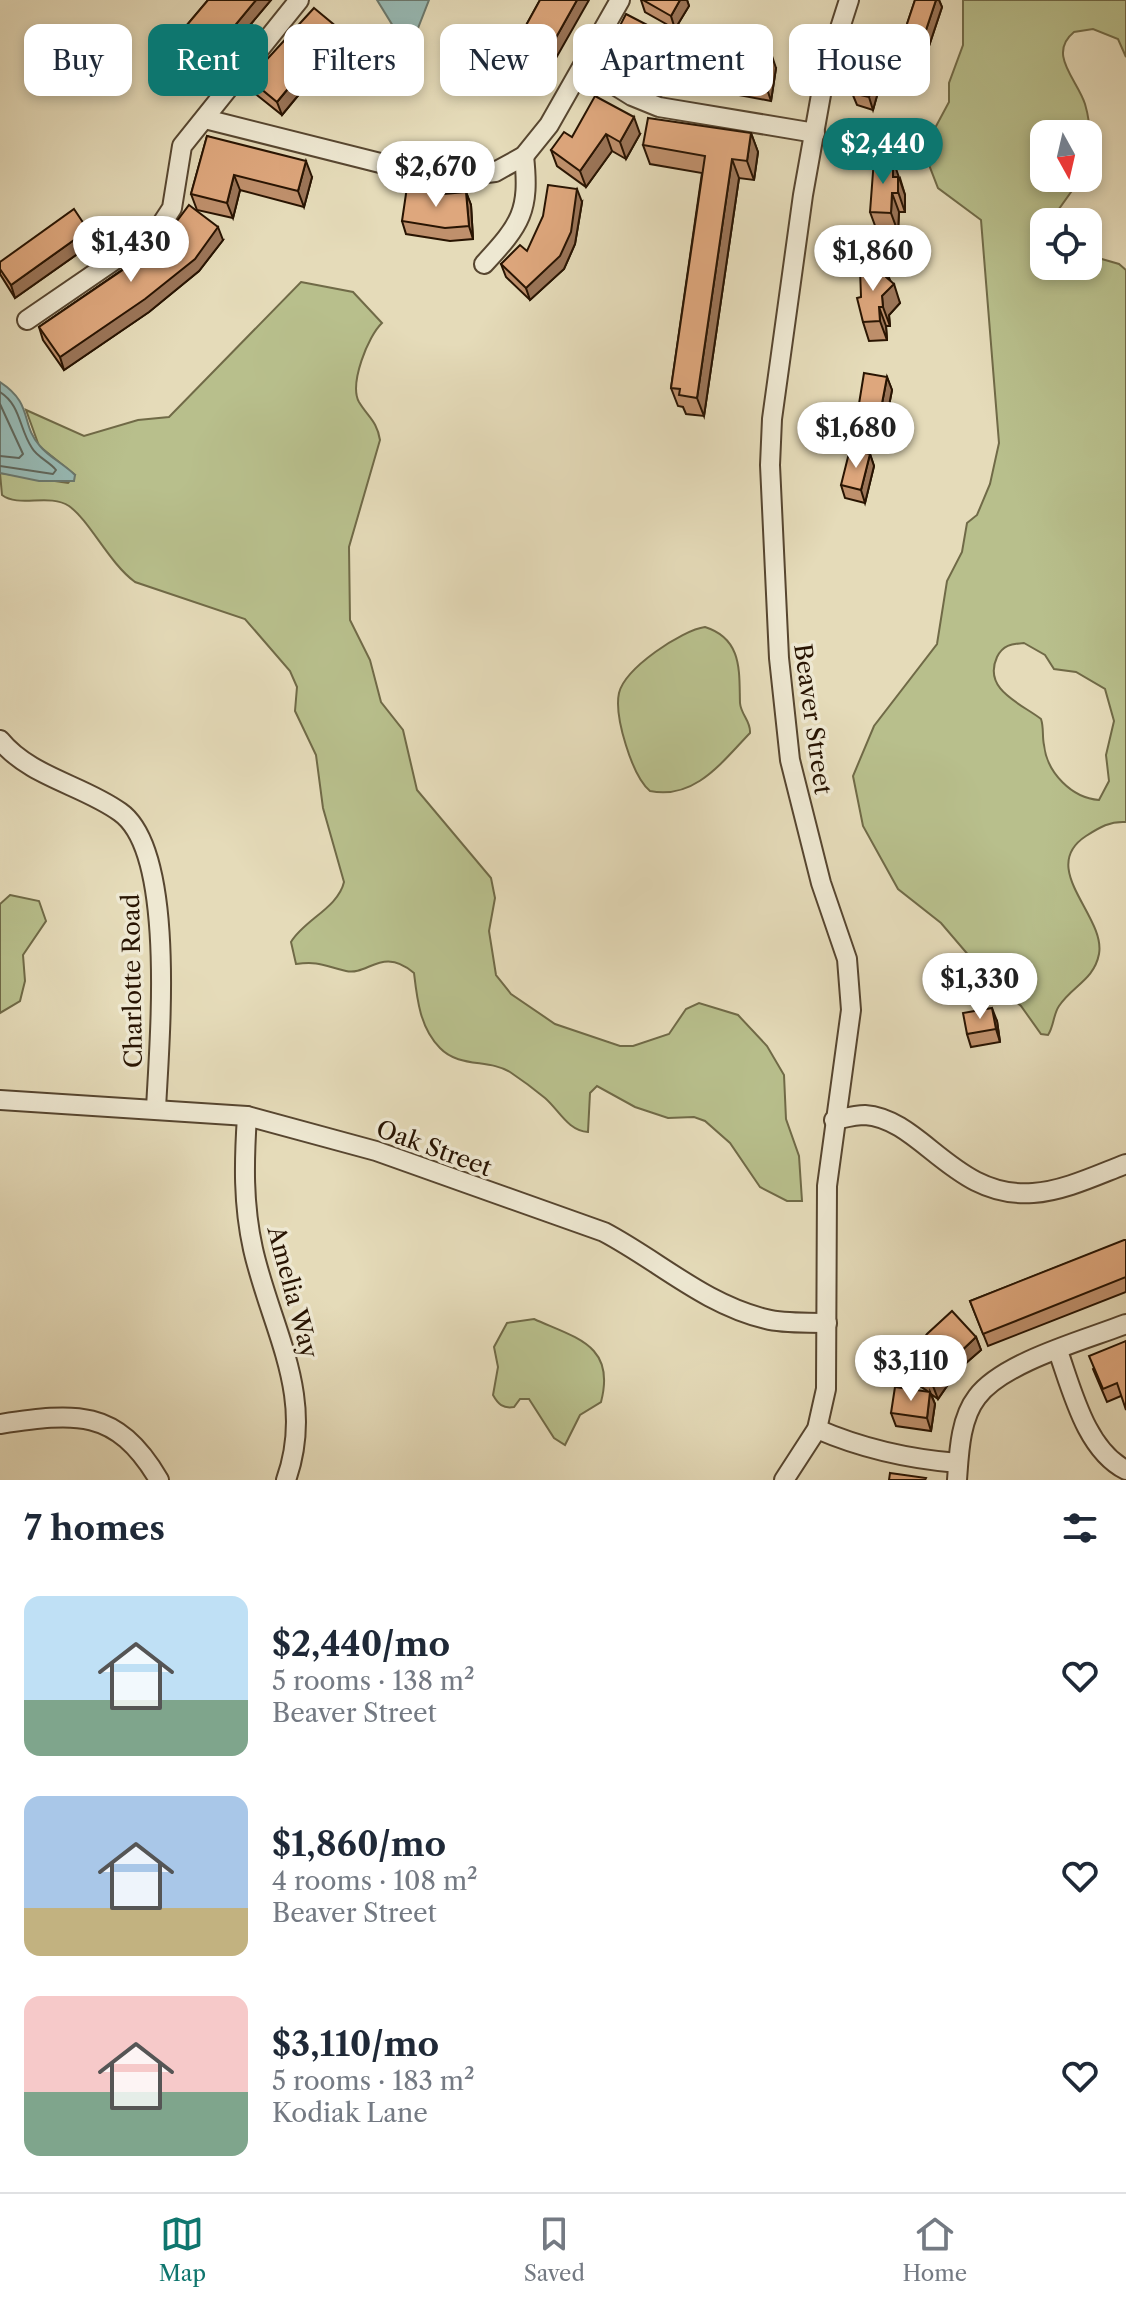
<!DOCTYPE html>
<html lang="en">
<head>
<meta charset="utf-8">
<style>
	body { margin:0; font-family:"Libre Caslon Text",serif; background:#f2f2f3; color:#1f2937; height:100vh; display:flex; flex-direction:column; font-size:30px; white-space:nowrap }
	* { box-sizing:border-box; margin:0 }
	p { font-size:26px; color:#747a83 }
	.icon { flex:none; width:44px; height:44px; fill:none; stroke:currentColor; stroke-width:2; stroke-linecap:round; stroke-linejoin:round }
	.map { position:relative; height:1480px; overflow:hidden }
	.drawer { display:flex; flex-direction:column; background:#fff; flex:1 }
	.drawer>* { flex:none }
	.guide { position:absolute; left:24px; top:24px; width:1078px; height:72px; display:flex; gap:16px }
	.needle { width:52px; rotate:172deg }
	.fabs { position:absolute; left:1030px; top:120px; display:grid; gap:16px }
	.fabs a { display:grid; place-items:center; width:72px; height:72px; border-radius:16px; background:#fff; box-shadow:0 4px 12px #0003; font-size:40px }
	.price { position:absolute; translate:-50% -68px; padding:0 18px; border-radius:28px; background:#fff; color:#222; font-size:26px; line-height:52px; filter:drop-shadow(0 2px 4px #0008) }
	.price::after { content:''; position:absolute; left:50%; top:48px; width:24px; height:18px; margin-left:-12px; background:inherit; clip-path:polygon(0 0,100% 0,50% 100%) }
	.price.current { background:#0f766e; color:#fff }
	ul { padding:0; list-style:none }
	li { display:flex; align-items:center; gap:24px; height:200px; padding:0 24px }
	li span { display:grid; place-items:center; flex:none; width:224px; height:160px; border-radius:16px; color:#555 }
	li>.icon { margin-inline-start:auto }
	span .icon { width:96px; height:96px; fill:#fffc; stroke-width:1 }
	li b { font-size:34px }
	h2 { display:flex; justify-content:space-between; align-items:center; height:96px; padding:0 24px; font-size:34px }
	.chip { padding:0 28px; border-radius:16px; background:#fff; box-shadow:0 4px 12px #0003; font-size:28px; line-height:72px }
	.chip.current { background:#0f766e; color:#fff }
	.tab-bar { display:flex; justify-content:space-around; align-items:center; height:112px; border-top:2px solid #e0e1e3; background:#fff; font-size:22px; color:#747a83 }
	.tab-bar a { display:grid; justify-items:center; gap:4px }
	.tab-bar .current { color:#0f766e }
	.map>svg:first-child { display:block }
</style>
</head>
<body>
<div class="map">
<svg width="1126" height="1480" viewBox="0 0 1126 1480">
	<rect width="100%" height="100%" fill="#e5dbb9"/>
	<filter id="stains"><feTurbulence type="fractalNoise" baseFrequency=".0025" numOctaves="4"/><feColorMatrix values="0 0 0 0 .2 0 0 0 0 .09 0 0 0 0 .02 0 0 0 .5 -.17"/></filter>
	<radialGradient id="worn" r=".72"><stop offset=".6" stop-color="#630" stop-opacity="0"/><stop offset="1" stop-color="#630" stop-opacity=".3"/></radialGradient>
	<g fill="#b8bf8c" stroke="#706a47" stroke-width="2" fill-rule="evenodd">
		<path d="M 963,0 L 1126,0 L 1126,57 L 1118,39 L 1093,29 L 1074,32 C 1047,54 1077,79 1085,104 C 1091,124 1091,146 1088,166 L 1088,134 L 1044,134 L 1044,178 L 1081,178 L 1059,209 L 1057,222 L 1044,222 L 1044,266 L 1088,266 L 1088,255 L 1119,264 L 1126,270 L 1126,822 C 1110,821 1100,827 1086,836 C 1037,868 1106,916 1099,954 C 1094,980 1072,986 1059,1006 C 1053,1015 1054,1026 1048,1035 L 1041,1034 L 1021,1006 L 988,978 L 941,923 L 898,889 L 863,826 L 853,776 L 874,726 L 937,644 L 947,581 L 962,552 L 967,523 L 977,515 L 990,484 L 999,443 L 981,220 L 938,188 L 926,157 L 927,143 L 949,102 L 949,83 L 963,45 ZM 1024,643 L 1045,655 L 1054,669 L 1076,672 L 1105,689 L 1114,721 L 1106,755 L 1109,781 L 1099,800 C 1072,798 1047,773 1044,745 C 1042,736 1044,728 1041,719 C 1022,704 982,690 997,657 C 1003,645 1011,644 1024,643 Z"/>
		<path d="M 301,282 L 353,292 L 382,323 C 368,336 349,384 359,402 C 368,417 377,421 380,440 L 349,547 L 350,620 L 370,660 L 381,702 L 403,730 L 417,790 L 491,878 L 495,898 L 489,931 L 496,975 L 511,994 L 555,1024 L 620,1046 L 633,1046 L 669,1034 L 686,1009 L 699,1003 L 738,1015 L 767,1046 L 784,1075 L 786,1119 L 799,1156 L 802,1201 L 787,1201 L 760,1187 L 730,1143 L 705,1121 L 694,1117 L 668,1118 L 635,1107 L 597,1086 L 590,1093 L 588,1132 C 568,1131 559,1110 545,1098 C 534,1089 522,1080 510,1072 C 489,1059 459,1068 440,1048 C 420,1028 417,999 414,973 C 382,946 368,976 346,971 C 324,966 320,961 296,964 L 291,942 C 304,920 338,908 344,882 L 323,808 L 316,755 L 295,711 L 297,687 L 290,671 L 245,619 L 135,582 C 109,563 90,521 69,506 C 49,493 19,508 2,495 L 0,473 L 68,483 L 75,475 L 39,446 L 26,410 L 84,436 L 138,420 L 169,417 Z"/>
		<path d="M 705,627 C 743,639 739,672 740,703 C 741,715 751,721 750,733 C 722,762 695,800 650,791 C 632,776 614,716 619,693 C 625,668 682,630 705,627 Z"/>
		<path d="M 10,895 L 39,901 L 46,921 L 23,955 L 25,981 L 20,1001 L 0,1013 L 0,904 Z"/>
		<path d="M 534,1319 C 576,1338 616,1345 601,1402 L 580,1415 L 565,1445 L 554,1438 L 529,1399 L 520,1399 L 514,1407 C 503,1409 498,1404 493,1395 L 498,1367 L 494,1347 L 507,1323 Z"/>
	</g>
	<g fill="#97bab5" stroke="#6b786d" stroke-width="2">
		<path d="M 377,0 L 429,0 L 413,41 L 401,39 Z"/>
		<path d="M 0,382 C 34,404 20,424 40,446 C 49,457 64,464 75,475 L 74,481 L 39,481 L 0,473 Z"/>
	</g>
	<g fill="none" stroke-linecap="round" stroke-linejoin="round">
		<g stroke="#60675c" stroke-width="2">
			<path d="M 0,392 C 21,405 19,429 32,448 C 37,457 50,462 56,470 L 53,474 L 0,466"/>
			<path d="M 0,404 L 23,454 L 19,458 L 0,456"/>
		</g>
		<defs>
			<g id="minor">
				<path d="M 584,66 L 632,96 L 659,107 L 815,133"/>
				<path d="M 205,119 L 412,171 L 456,177 L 495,172 L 524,156 L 549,125 L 620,0"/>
				<path d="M 484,264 C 521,224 530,211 524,156"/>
				<path d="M 27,320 L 157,231 L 172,208 L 182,146 L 299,0"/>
				<path d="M 0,740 C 30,777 83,785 120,812 C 177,852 159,1044 156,1109"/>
				<path d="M 0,1100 L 247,1116 L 376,1151 L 604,1232 C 659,1261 704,1304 766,1319 C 785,1324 807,1322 827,1323"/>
				<path d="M 247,1116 C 244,1162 243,1204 253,1249 C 271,1329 316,1396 286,1480"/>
				<path d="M 834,1120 C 844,1118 855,1115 865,1115 C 922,1119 954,1199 1033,1193 C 1064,1191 1097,1175 1126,1164"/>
				<path d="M 1058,1351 C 1072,1390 1086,1450 1126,1470"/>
				<path d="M 0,1424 C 75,1413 116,1407 159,1480"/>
				<path d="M 817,1429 C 863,1449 908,1459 958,1463"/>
				<path d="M 784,1480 L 817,1429 L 826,1389 L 827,1186 L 851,1010 L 847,959 L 821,883 L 790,760 L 779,658 L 770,465 L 772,419 L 803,195 L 824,78 L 849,0"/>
				<path d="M 957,1480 C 959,1453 960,1419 977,1397 C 1003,1362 1085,1340 1126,1324"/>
			</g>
		</defs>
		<use href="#minor" stroke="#574630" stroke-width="22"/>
		<use href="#minor" stroke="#eee8d2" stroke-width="18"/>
	</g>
	<g fill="#bf906c" stroke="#281402" stroke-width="2">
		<path d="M 208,0 L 271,0 L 198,87 L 170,64 L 165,51 Z"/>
		<path d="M 540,0 L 539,88 L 512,72 L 507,60 Z"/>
		<path d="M 641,0 L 687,0 L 689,6 L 675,29 L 645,12 Z"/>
		<path d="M 915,0 L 939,0 L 942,7 L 928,49 L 910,43 L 905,30 Z"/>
		<path d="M 343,41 L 282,115 L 253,92 L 249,79 Z"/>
		<path d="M 611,43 L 703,54 L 776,68 L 771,101 L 654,79 L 618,60 Z"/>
		<path d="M 876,72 L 880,85 L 873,110 L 857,105 L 852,93 Z"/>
		<path d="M 751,133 L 758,152 L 754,180 L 739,178 L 704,416 L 686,414 L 683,407 L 678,406 L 671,388 L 702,173 L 650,164 L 643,145 Z"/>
		<path d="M 640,134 L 626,159 L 612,151 L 586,187 L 557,166 L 551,150 L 572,137 Z"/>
		<path d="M 207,136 L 312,177 L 304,207 L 240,190 L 233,218 L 197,210 L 191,194 Z"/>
		<path d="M 900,178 L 905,195 L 905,212 L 899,212 L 898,232 L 877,231 L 870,212 Z"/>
		<path d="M 434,191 L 435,195 L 466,192 L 471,205 L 473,239 L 450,241 L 406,234 L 402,221 Z"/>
		<path d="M 582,202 L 575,244 L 564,269 L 530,300 L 506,277 L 501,264 L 527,251 Z"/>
		<path d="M 223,240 L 199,271 L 149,312 L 64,370 L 43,340 L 39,327 L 151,250 L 150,247 Z"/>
		<path d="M 93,243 L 15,298 L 0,274 L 0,262 Z"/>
		<path d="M 890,281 L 900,303 L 889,315 L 890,326 L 886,326 L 887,340 L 869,341 L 863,322 L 861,297 Z"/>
		<path d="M 887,377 L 892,390 L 885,426 L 862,422 L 858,410 Z"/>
		<path d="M 870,454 L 874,466 L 865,503 L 845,498 L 841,485 Z"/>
		<path d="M 997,1021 L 1000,1042 L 971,1047 L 967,1034 Z"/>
		<path d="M 1126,1240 L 1126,1292 L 988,1346 L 970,1301 Z"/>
		<path d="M 976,1337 L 981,1350 L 958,1370 L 938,1399 L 931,1394 L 935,1404 L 931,1431 L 896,1426 L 891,1413 L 927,1391 L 909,1378 L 904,1365 Z"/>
		<path d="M 1126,1341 L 1121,1396 L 1107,1402 L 1093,1369 Z"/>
	</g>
	<g fill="#9b7558" stroke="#281402" stroke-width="2">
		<path d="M 256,0 L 271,0 L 198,87 L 194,75 Z"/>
		<path d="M 577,0 L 589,0 L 539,88 L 535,75 Z"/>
		<path d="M 680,0 L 687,0 L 689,6 L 675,29 L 671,16 Z"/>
		<path d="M 936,0 L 939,0 L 942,7 L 928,49 L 924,36 Z"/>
		<path d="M 338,28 L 343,41 L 282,115 L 277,102 Z"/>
		<path d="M 770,50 L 776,68 L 771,101 L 765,83 Z"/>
		<path d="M 876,72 L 880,85 L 873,110 L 869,97 Z"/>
		<path d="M 634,117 L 640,134 L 626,159 L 620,142 Z"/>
		<path d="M 751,133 L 758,152 L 754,180 L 747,161 Z"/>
		<path d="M 606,134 L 612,151 L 586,187 L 580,171 Z"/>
		<path d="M 732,159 L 739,178 L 704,416 L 697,398 Z"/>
		<path d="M 893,160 L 905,195 L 905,212 L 893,177 Z"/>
		<path d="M 306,161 L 312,177 L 304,207 L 298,191 Z"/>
		<path d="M 234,175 L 240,190 L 233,218 L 227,203 Z"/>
		<path d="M 577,189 L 582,202 L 575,244 L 564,269 L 530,300 L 526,288 Z"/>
		<path d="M 466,192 L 471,205 L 473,239 L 469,226 Z"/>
		<path d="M 892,193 L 899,212 L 898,232 L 891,213 Z"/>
		<path d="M 218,227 L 223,240 L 199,271 L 149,312 L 64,370 L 60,357 Z"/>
		<path d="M 88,230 L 93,243 L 15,298 L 11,285 Z"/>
		<path d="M 885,267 L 892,285 L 894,284 L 900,303 L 889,315 L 890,326 L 883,307 L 882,296 L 886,277 Z"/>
		<path d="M 879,307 L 886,326 L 887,340 L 880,321 Z"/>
		<path d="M 887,377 L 892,390 L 885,426 L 880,414 Z"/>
		<path d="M 870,454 L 874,466 L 865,503 L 861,490 Z"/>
		<path d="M 992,1008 L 997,1021 L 1000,1042 L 996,1029 Z"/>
		<path d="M 976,1337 L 981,1350 L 958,1370 L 938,1399 L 933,1386 L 954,1358 Z"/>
		<path d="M 930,1392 L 935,1404 L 931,1431 L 927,1418 Z"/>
	</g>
	<g fill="#dea77d" stroke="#281402" stroke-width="2">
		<path d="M 208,0 L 256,0 L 194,75 L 165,51 Z"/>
		<path d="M 540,0 L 577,0 L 535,75 L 507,60 Z"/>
		<path d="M 643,0 L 680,0 L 671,16 Z"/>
		<path d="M 915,0 L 936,0 L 924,36 L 905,30 Z"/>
		<path d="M 314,8 L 338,28 L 277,102 L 249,79 Z"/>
		<path d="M 626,14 L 703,54 L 710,41 L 770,50 L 765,83 L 647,62 L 611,43 Z"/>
		<path d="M 857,67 L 876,72 L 869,97 L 852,93 Z"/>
		<path d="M 595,96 L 634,117 L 620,142 L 606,134 L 580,171 L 551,150 L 564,132 L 572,137 Z"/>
		<path d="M 648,118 L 751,133 L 747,161 L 732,159 L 697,398 L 679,395 L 680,389 L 671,388 L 705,156 L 643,145 Z"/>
		<path d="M 207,136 L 306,161 L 298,191 L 234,175 L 227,203 L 191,194 Z"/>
		<path d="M 874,159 L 893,160 L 893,177 L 898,177 L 898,193 L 892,193 L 891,213 L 870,212 Z"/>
		<path d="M 548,185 L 577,189 L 571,232 L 560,256 L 526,288 L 501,264 L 520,245 L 527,251 L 543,216 Z"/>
		<path d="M 407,187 L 434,191 L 433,195 L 466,192 L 469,226 L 445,228 L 402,221 Z"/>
		<path d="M 189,205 L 218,227 L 195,259 L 145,299 L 60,357 L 39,327 L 152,250 L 150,247 L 168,233 Z"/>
		<path d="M 74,209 L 88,230 L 11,285 L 0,269 L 0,262 Z"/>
		<path d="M 885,267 L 886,277 L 894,284 L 882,296 L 883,307 L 879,307 L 880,321 L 863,322 L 857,298 L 861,297 L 860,269 Z"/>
		<path d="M 864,373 L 887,377 L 880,414 L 858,410 Z"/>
		<path d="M 850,449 L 870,454 L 861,490 L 841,485 Z"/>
		<path d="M 992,1008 L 996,1029 L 967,1034 L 963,1013 Z"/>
		<path d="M 1124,1240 L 1126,1240 L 1126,1277 L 983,1334 L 970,1301 Z"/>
		<path d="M 952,1311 L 976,1337 L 954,1358 L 933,1386 L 904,1365 L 927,1334 Z"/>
		<path d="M 1126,1341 L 1126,1410 L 1117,1383 L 1103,1389 L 1089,1356 Z"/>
		<path d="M 895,1387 L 930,1392 L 927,1418 L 891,1413 Z"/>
		<path d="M 890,1473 L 926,1478 L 925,1480 L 889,1480 Z"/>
	</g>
	<g text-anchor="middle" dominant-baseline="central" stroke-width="7" stroke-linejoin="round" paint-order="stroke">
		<g font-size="24" fill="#281402" stroke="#eee8d2">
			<text transform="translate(813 719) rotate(82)">Beaver Street</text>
			<text transform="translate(132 981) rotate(-91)">Charlotte Road</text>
			<text transform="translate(434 1148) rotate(20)">Oak Street</text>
			<text transform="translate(293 1292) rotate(75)">Amelia Way</text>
		</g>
	</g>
	<rect width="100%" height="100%" filter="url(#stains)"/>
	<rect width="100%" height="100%" fill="url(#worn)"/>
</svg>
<div class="fabs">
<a><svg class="needle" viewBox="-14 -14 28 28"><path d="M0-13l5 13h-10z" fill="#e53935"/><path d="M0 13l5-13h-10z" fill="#747a83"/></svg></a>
<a><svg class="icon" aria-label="locate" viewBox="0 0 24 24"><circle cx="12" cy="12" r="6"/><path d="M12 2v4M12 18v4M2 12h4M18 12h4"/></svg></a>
</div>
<b class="price current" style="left:883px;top:186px">$2,440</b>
<b class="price" style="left:436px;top:209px">$2,670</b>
<b class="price" style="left:131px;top:284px">$1,430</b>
<b class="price" style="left:873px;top:293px">$1,860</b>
<b class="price" style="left:856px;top:470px">$1,680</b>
<b class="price" style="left:980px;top:1021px">$1,330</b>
<b class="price" style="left:911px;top:1403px">$3,110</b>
<div class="guide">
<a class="chip">Buy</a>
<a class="chip current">Rent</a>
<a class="chip">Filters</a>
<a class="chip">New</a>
<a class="chip">Apartment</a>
<a class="chip">House</a>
</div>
</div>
<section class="drawer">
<h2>7 homes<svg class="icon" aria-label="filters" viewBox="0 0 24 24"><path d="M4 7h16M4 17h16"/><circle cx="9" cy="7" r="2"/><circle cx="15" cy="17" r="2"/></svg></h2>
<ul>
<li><span style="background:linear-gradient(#bfe0f5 65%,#7fa58c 0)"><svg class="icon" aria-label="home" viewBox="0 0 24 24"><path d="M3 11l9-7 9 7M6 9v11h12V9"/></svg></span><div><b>$2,440/mo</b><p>5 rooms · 138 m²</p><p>Beaver Street</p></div><svg class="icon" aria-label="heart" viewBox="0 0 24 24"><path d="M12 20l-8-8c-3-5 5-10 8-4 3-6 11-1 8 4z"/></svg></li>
<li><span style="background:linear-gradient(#a9c7e8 70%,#c2b280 0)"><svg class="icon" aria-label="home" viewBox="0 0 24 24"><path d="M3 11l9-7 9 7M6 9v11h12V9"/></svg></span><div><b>$1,860/mo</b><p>4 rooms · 108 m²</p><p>Beaver Street</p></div><svg class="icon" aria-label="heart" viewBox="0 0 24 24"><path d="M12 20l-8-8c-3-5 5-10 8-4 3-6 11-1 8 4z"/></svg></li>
<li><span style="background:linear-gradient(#f6c9c9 60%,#7fa58c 0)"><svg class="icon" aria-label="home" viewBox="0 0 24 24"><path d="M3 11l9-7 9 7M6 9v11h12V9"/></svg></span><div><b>$3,110/mo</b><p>5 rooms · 183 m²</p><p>Kodiak Lane</p></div><svg class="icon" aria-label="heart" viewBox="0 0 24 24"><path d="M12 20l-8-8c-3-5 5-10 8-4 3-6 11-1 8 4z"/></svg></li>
</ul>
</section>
<nav class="tab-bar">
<a class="current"><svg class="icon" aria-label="map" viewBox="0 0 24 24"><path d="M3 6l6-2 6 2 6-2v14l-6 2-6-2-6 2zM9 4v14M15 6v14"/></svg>Map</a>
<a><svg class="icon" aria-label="saved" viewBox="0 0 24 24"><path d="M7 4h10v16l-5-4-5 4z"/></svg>Saved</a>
<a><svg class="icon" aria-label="home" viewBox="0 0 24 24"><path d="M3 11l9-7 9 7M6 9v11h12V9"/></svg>Home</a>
</nav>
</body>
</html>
